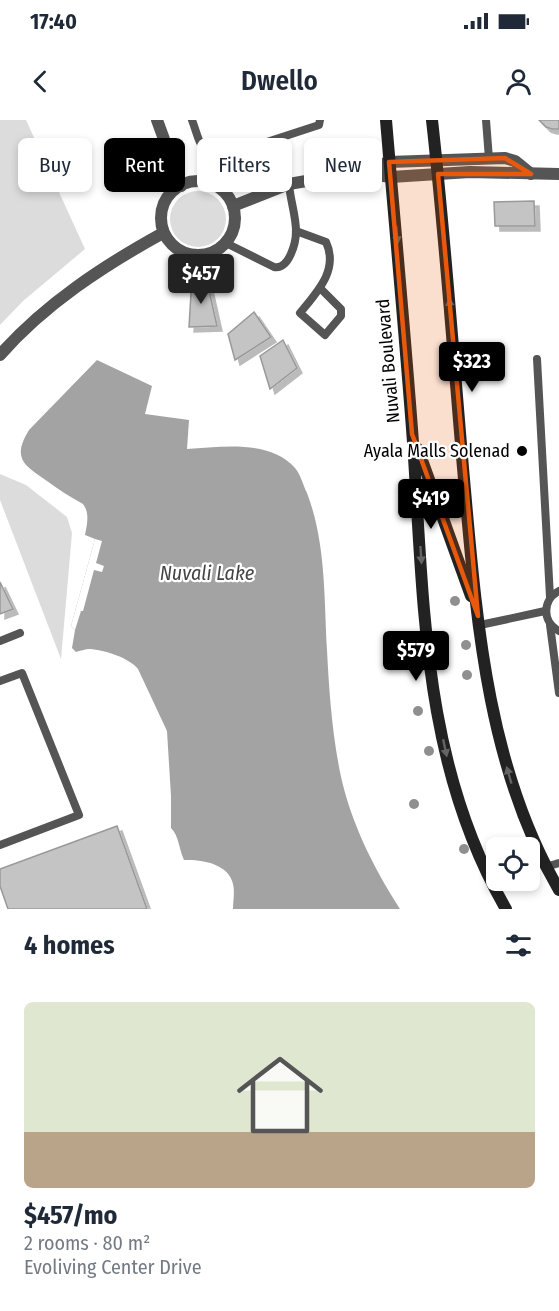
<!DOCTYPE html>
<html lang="en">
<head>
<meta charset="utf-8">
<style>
	body { margin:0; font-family:"Fira Sans Condensed",sans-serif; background:#f2f2f3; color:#1f2937; height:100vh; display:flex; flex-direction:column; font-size:22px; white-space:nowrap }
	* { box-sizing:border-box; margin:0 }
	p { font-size:20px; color:#747a83 }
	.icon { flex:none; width:33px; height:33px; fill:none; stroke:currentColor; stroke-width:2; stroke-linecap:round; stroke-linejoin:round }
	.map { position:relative; height:789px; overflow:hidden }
	.details { display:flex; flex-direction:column; background:#fff; flex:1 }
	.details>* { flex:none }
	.banner { position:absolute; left:18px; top:18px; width:524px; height:54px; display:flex; gap:12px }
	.controls { position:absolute; left:486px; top:717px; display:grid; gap:12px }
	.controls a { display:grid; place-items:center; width:54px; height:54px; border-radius:9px; background:#fff; box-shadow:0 3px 9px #0003; font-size:30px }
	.price { position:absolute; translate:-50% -51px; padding:0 14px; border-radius:6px; background:#000; color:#fff; font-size:20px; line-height:39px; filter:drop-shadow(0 2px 3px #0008) }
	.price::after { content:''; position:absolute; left:50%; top:36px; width:18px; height:14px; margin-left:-9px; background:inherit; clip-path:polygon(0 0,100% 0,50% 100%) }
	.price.current { background:#222; color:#fff }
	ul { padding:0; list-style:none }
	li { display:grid; align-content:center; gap:12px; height:318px; padding:0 24px }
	li span { display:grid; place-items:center; height:186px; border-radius:9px; color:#555 }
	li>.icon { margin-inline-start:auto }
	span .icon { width:108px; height:108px; fill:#fffc; stroke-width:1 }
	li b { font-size:26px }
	h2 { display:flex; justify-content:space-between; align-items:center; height:72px; padding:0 24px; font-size:26px }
	.tag { padding:0 21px; border-radius:9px; background:#fff; box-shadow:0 3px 9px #0003; font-size:21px; line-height:54px }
	.tag.current { background:#000; color:#fff }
	.status { display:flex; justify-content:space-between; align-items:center; height:42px; padding:0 30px; background:#fff; direction:ltr }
	.status svg { height:16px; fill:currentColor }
	header { display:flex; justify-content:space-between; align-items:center; height:78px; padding:0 24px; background:#fff; font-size:27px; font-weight:600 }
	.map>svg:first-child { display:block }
</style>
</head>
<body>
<div class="status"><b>17:40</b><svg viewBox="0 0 49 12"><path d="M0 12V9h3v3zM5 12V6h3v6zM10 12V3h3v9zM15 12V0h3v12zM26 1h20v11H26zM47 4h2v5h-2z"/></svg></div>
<header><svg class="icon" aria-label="back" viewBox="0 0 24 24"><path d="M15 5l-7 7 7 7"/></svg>Dwello<svg class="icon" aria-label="person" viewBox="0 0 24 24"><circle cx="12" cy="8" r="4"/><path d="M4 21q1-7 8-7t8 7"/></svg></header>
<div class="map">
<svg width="559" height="789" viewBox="0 0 559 789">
	<defs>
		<filter id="shadow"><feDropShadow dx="5" dy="5" stdDeviation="0" flood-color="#0004"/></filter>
	</defs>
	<rect width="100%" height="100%" fill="#fff"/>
	<g fill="#dcdcdc">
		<path d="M 0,0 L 26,0 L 85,129 L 23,181 L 0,205 Z"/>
		<circle cx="198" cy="99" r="28"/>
		<path d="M 0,354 L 26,365 L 67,397 L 72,413 L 61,539 L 0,380 Z"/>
	</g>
	<path fill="#a3a3a3" d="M 97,240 L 152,266 L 145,294 L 189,300 L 187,329 C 221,327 270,319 295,348 C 301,355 303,365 307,373 C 326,423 324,477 327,530 C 329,570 332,612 340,652 C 350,701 373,747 400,789 L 233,789 C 233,781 235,772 233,764 C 229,744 202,739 184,740 C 179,729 179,716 171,708 L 171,676 L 167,611 L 138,549 C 130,538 104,530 90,529 C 85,529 80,531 76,532 L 72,528 L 75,510 L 71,506 L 95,419 L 85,415 C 87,404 90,393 83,384 C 70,377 58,369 47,361 C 23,345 12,338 29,310 Z"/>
	<path fill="#fff" d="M 95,419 L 102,421 L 96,443 L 104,446 L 102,452 L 94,450 L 83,491 L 81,491 L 75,510 L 71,506 Z"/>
	<g fill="#c4c4c4" stroke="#999" stroke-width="1.5" filter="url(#shadow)">
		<path d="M 559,0 L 559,9 L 552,9 L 546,7 L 539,0 Z"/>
		<path d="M 534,81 L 535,106 L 495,106 L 494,82 Z"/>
		<path d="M 192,157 L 206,157 L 217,206 L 189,207 Z"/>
		<path d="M 254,192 L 271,217 L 235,240 L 228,214 Z"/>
		<path d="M 283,220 L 297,248 L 270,269 L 260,236 Z"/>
		<path d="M 0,462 L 13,489 L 0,494 Z"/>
		<path d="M 117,706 L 147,789 L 8,789 L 0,766 L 0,749 Z"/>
	</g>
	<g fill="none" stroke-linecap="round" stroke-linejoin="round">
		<g stroke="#555" stroke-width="8">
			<path d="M 192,0 C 199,18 199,35 221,37 L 319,5 L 320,0"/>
			<path d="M 486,0 L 489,39"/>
			<path d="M 296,111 L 326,122 C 339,150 317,172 300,193 L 325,215 L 341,196 L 341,189 L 320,168"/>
			<path d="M 226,123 L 274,147 C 289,150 296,123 296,111 C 296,96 290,79 289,64"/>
			<path d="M 537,239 L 550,477"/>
			<path d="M 559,471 C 542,480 542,502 559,511"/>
			<path d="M 480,505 L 545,491"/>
			<path d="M 550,505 L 559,573"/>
			<path d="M 0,521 L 20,513"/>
			<path d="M 0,561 L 22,553 L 79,695 L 0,725"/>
			<path d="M 545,747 L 559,743"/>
		</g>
		<path stroke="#555" stroke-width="12" d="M 157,0 L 181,66"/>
		<g stroke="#555" stroke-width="12">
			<path d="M 363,53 L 391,57 L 470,52 L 559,54"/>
			<circle cx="198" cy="98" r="37"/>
			<path d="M 233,86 L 289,64 L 358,52 L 389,42 L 505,38 L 515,41 L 531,54"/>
			<path d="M 0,235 C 45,184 103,146 163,113"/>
		</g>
		<g stroke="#222" stroke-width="12">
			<path d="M 386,0 C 395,107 405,214 413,322 C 424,483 422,644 506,789"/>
			<path d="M 432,0 C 445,116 453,232 463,348 C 476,492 485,643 559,770"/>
			<path d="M 418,329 L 471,476"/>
		</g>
	</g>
	<g fill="#8f8f8f">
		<circle cx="455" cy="481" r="5"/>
		<circle cx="466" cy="525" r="5"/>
		<circle cx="467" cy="555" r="5"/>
		<circle cx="418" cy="591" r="5"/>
		<circle cx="429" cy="631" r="5"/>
		<circle cx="414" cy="684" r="5"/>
		<circle cx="464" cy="729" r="5"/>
	</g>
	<defs><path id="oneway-solid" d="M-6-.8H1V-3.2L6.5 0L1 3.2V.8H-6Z" transform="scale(1.5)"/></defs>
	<g fill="#646464">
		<use href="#oneway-solid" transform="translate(397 115) rotate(85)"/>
		<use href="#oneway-solid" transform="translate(450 187) rotate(-95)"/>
		<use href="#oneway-solid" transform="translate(421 435) rotate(86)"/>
		<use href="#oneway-solid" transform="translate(445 628) rotate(78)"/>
		<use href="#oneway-solid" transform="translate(509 655) rotate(-106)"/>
	</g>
	<path fill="#e8590c" fill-opacity="0.2" stroke="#e8590c" stroke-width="4.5" stroke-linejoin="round" d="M 505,38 L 531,54 L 438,54 L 478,496 L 412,314 L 389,42 Z"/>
	<circle fill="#000" stroke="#fff" stroke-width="2" cx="522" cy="331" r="6"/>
	<g text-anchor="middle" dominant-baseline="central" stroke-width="4.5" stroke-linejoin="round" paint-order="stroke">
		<g font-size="18" fill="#000" stroke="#fff">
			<text transform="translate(388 241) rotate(-95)">Nuvali Boulevard</text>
		</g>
		<g font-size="18" fill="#000" stroke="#fff" text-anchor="end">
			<text x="510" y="331">Ayala Malls Solenad</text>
		</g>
		<g font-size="20" font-style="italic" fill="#444" stroke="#fff">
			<text x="207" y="453">Nuvali Lake</text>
		</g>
	</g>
</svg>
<div class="controls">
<a><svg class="icon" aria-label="locate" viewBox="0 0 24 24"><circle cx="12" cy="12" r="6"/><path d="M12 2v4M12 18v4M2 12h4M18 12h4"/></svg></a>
</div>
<b class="price current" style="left:201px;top:185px">$457</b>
<b class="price" style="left:472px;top:273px">$323</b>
<b class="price" style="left:431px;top:410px">$419</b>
<b class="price" style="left:416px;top:562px">$579</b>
<div class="banner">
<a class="tag">Buy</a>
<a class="tag current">Rent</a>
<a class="tag">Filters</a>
<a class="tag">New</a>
</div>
</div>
<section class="details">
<h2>4 homes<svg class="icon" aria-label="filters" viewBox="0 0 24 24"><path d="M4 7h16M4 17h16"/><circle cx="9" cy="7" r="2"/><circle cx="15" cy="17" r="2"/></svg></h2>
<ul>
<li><span style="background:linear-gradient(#dfe7d0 70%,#b9a48a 0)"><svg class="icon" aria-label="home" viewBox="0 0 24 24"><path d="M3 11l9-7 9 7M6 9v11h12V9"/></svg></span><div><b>$457/mo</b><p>2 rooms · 80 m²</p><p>Evoliving Center Drive</p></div></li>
</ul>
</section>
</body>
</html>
